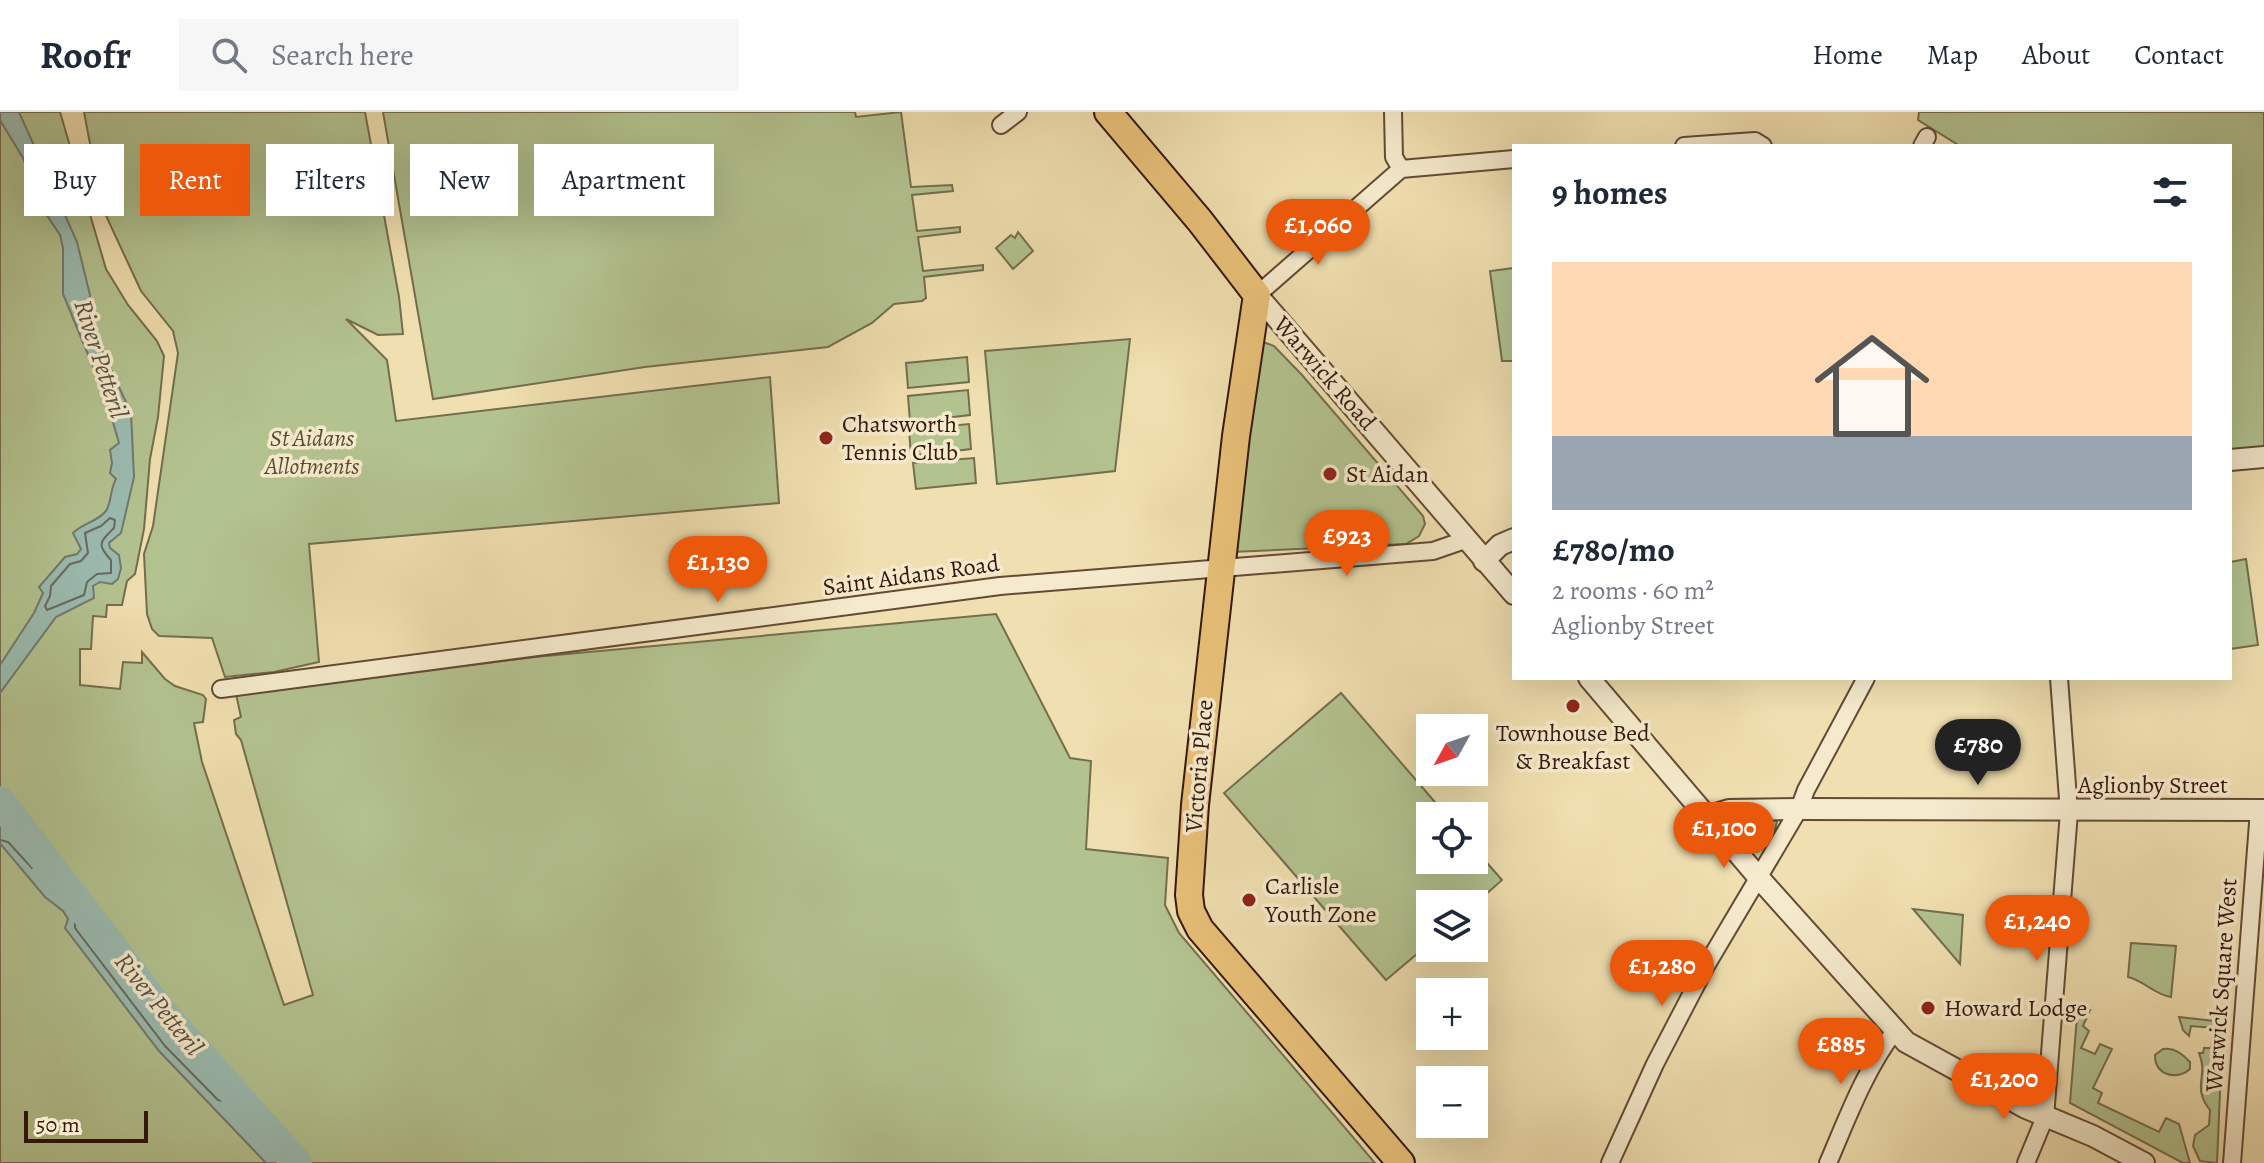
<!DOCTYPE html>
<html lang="en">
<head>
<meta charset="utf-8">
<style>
	body { margin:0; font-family:Alegreya,serif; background:#f6f6f7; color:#1f2937; height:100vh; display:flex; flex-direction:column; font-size:30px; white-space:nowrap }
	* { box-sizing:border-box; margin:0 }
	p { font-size:26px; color:#747a83 }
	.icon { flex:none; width:44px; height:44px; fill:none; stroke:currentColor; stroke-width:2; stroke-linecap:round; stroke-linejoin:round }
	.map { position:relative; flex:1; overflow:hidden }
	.side { position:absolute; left:1512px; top:32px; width:720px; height:536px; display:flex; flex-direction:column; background:#fff; border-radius:0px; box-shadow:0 8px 32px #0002 }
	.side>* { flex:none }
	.guide { position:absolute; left:24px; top:32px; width:760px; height:72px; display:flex; gap:16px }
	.needle { width:52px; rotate:230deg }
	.fabs { position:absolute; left:1416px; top:602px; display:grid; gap:16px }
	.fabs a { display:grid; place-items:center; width:72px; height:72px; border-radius:0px; background:#fff; box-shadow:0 8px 32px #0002; font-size:40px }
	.scale { position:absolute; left:24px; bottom:20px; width:124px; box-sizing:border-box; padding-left:8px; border:4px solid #35180c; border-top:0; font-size:22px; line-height:28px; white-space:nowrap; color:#35180c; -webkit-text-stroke:6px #f5eacc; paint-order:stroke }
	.price { position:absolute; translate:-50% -68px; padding:0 18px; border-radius:28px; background:#ea580c; color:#fff; font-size:26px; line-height:52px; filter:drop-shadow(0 2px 4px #0008) }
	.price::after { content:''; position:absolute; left:50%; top:48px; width:24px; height:18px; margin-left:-12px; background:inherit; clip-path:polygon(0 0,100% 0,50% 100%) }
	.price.selected { background:#222; color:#fff }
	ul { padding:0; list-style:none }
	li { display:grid; align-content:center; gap:16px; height:424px; padding:0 40px }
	li span { display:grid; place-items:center; height:248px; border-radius:0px; color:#555 }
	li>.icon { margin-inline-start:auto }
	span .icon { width:144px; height:144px; fill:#fffc; stroke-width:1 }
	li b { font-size:34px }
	h2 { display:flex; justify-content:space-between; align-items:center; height:96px; padding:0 40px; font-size:34px }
	.tag { padding:0 28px; border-radius:0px; background:#fff; box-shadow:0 8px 32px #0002; font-size:28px; line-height:72px }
	.tag.selected { background:#ea580c; color:#fff }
	header { display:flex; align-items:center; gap:48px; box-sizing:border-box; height:112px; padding:0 40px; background:#fff; border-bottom:2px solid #e0e1e3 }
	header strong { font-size:38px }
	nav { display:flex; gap:44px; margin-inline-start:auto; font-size:28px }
	.search { width:560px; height:72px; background:#f6f6f7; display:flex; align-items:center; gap:20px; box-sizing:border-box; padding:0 28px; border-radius:0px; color:#747a83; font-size:30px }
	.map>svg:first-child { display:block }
</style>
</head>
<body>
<header>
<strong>Roofr</strong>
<div class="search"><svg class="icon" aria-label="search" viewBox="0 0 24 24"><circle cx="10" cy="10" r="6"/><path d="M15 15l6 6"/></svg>Search here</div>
<nav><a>Home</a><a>Map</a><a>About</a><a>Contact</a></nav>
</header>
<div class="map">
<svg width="2264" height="1051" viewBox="0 0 2264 1051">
	<rect width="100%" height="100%" fill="#f0dfb0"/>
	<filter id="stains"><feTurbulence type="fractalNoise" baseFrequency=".0025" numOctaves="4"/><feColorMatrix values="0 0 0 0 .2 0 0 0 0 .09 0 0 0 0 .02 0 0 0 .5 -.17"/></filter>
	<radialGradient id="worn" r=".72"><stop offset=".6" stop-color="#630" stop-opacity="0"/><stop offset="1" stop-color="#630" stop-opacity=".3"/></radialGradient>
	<g fill="#b3c390" stroke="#746e4e" stroke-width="2">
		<path d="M 0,0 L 60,0 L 106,157 L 128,193 L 157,229 L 164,244 L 158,305 L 150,347 L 144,417 L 135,462 L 127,469 L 122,493 L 107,493 L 106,505 L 93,504 L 91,537 L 80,537 L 80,573 L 120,577 L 123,550 L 142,551 L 142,540 L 165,567 L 175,574 L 203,583 L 206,587 L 203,610 L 194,611 L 202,650 L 284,893 L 313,883 L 241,628 L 236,622 L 234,608 L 241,605 L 236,582 L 535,545 L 996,502 L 1070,646 L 1091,649 L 1086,737 L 1168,746 L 1165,793 L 1179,821 L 1375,1051 L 0,1051 Z"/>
		<path d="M 84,0 L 365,0 L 399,185 L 403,222 L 378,223 L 346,207 L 387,248 L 396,309 L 770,265 L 779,391 L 309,432 L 319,550 L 274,560 L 225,565 L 212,526 L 159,524 L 152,517 L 147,502 L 144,442 L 153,414 L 178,241 L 173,219 L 141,179 L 102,95 Z"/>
		<path d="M 383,0 L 855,0 L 856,5 L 901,0 L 911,75 L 952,73 L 953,79 L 912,83 L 917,119 L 960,115 L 960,120 L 918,125 L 923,159 L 983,153 L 983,158 L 924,165 L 926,186 L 922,189 L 894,192 L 872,211 L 828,235 L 645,255 L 433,287 Z"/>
		<path d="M 1919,0 L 2264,0 L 2264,336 L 2230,339 L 2230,34 L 1960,34 L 1918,8 Z"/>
		<path d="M 1018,120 L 1033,139 L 1013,157 L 996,136 L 1011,123 L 1015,126 Z"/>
		<path d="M 1514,156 L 1514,249 L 1502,249 L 1490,159 Z"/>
		<path d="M 1130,227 L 1115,359 L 997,372 L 985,239 Z"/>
		<path d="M 1266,231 L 1274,234 L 1302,263 L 1423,404 L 1425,412 L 1419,424 L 1406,432 L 1232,440 L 1259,232 Z"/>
		<path d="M 967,245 L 969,270 L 908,276 L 906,251 Z"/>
		<path d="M 968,278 L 970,303 L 910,310 L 908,284 Z"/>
		<path d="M 969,312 L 971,337 L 911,344 L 909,318 Z"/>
		<path d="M 974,346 L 976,371 L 916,377 L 913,351 Z"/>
		<path d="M 2246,447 L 2258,533 L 2230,537 L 2230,450 Z"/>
		<path d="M 1341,581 L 1447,704 L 1430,704 L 1430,748 L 1474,748 L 1474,736 L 1502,768 L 1474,793 L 1430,792 L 1430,831 L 1386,868 L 1224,681 Z"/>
		<path d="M 1729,706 L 1777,709 C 1775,721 1768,738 1755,740 Z"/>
		<path d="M 1913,797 L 1963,803 L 1960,852 Z"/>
		<path d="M 2131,831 L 2176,834 L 2171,885 C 2153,882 2145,869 2128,865 Z"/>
		<path d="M 2078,892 L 2082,893 L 2082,897 L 2090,898 L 2083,914 L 2089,919 L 2081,936 L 2095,942 L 2100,932 L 2112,937 L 2093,976 L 2102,981 L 2098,991 L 2159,1020 L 2166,1006 L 2179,1012 L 2190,1051 L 2183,1051 L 2070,991 Z"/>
		<path d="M 2179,905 L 2223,910 L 2217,1051 L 2200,1049 L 2193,1034 L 2195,1023 L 2209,1013 L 2210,998 C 2191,974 2209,965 2199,941 L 2203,941 L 2204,936 L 2211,936 L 2214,916 L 2191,914 L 2189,924 L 2183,918 Z"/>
		<path d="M 2163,937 C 2174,935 2183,942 2190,950 L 2190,957 C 2177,969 2154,963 2155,943 Z"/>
	</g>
	<g fill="#9bbcb1" stroke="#727a6f" stroke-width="2">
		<path d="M 0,0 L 19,0 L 77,130 L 90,183 L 87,197 L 94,221 L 131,301 L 134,365 L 121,421 L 109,431 L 110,436 L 119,443 L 121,456 L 118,467 L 112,472 L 100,470 L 93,474 L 94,486 L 56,505 L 0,581 L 0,553 L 34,501 L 43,481 L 39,475 L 65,445 L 77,442 L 81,437 L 73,421 C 83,411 97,410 106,399 C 112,389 110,377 116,367 L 110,361 L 112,351 L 110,338 L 119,331 L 106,286 L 63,182 L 63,136 L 60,123 L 44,99 L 23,46 L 0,8 Z"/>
		<path d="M 0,689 L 162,900 L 297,1051 L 266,1051 L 159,939 L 65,816 L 68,807 L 63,799 L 45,785 L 3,735 L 0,731 Z"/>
	</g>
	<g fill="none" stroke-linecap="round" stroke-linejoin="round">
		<g stroke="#686a5e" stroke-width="2">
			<path d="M 110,406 L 115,408 L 114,416 C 100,430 96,432 111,448 L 111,461 L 97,462 L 87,470 L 84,483 L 47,498 L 45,494 L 50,484 L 51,474 L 70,452 L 81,449 L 88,441 L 85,421 L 101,414 Z"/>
			<path d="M 0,703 L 38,751 L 38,756 L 32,756 L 8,730 L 0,728"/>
			<path d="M 79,808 L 156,905 L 224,983 L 223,989 L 218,988 L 165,934 L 75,816 L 75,810 Z"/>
		</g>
		<path stroke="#9bbcb1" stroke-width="30" d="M 0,689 L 162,900 L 297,1051"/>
		<defs>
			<g id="minor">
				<path d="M 1393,0 L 1394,45 L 1401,57"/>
				<path d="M 1001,13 L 1018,0"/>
				<path d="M 1684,34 L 1755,29 L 1763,34"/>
				<path d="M 1922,34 L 1927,25"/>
				<path d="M 1257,183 L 1401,57 L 1514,47"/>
				<path d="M 221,577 L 1000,474 L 1433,439 L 1465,428"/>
				<path d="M 1610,1051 L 1655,952 L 1706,854 L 1799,697 L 1806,678 L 1866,566"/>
				<path d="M 1828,1051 C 1847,1007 1865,958 1894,920"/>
				<path d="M 2026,1051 L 2045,1005 L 2069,700 L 2059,566"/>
				<path d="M 2232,1051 L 2259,698"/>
			</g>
			<g id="tertiary">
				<path d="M 1257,183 L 1514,482"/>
				<path d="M 2230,348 L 2264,345"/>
				<path d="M 1484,449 L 1500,433 L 1514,427"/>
				<path d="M 1589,566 L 1759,766 L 1906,930 L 2026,996 L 2093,1024 L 2144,1051"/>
				<path d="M 1711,709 L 1719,701 L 1729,698 L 1799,697 L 2264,698"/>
			</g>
			<path id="primary" d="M 1108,0 L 1200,109 L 1257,183 L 1236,324 L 1195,693 L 1189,783 L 1191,799 L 1200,817 L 1401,1051"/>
		</defs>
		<use href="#minor" stroke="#644a35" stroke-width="20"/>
		<use href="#tertiary" stroke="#644a35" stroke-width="24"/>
		<use href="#primary" stroke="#35180c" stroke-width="30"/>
		<use href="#minor" stroke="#f5eacc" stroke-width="16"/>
		<use href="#tertiary" stroke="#f5eacc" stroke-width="20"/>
		<use href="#primary" stroke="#e8c078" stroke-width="26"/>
	</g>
	<g fill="#8f2418" stroke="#f5eacc" stroke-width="3">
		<circle cx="826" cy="326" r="8"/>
		<circle cx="1330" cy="362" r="8"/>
		<circle cx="1573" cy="594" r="8"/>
		<circle cx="1249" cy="788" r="8"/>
		<circle cx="1928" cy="896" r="8"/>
	</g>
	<g text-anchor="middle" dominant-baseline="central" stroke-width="7" stroke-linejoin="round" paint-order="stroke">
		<g font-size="24" fill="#35180c" stroke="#f5eacc">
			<text transform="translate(1325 261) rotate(49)">Warwick Road</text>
			<text transform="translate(911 463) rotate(-8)">Saint Aidans Road</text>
			<text transform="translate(1199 654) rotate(-85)">Victoria Place</text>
			<text x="2153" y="673">Aglionby Street</text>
			<text transform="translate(2221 873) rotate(-86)">Warwick Square West</text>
		</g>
		<g font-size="24" fill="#35180c" stroke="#f5eacc" text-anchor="start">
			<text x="842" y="312">Chatsworth<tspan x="842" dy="28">Tennis Club</tspan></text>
			<text x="1346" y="362">St Aidan</text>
			<text x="1573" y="621" text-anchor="middle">Townhouse Bed<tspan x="1573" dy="28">&amp; Breakfast</tspan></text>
			<text x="1265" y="774">Carlisle<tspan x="1265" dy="28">Youth Zone</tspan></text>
			<text x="1944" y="896">Howard Lodge</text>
		</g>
		<g font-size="24" font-style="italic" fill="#5b4b34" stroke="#f5eacc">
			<text x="312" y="326">St Aidans<tspan x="312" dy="28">Allotments</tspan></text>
		</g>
		<g font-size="26" font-style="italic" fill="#595146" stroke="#f5eacc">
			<text transform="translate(101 247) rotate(72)">River Petteril</text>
			<text transform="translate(159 892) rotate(51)">River Petteril</text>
		</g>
	</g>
	<rect width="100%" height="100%" filter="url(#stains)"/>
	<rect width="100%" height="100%" fill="url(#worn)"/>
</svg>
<div class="fabs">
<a><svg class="needle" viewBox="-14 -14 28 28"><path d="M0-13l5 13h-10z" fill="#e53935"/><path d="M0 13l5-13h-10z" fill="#747a83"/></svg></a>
<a><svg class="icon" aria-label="locate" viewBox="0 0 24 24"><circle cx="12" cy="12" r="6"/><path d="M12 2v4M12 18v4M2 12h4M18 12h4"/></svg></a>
<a><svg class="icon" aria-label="layers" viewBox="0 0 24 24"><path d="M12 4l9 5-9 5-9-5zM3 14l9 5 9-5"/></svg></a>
<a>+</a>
<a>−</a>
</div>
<div class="scale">50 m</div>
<b class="price" style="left:1318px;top:155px">£1,060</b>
<b class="price" style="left:1347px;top:466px">£923</b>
<b class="price" style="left:718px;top:492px">£1,130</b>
<b class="price selected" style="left:1978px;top:675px">£780</b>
<b class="price" style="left:1724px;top:758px">£1,100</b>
<b class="price" style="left:2037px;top:851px">£1,240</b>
<b class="price" style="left:1662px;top:896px">£1,280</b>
<b class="price" style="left:1841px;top:974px">£885</b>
<b class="price" style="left:2004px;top:1009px">£1,200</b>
<div class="guide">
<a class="tag">Buy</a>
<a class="tag selected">Rent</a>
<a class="tag">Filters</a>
<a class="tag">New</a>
<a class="tag">Apartment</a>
</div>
<section class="side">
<h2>9 homes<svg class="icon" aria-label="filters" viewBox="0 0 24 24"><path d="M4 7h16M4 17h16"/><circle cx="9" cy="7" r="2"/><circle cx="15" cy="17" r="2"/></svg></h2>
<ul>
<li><span style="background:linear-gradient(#ffd9b3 70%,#9aa5b1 0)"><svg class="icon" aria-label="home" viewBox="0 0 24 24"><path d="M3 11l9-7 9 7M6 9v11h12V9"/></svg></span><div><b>£780/mo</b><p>2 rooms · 60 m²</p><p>Aglionby Street</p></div></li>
</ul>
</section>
</div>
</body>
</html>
